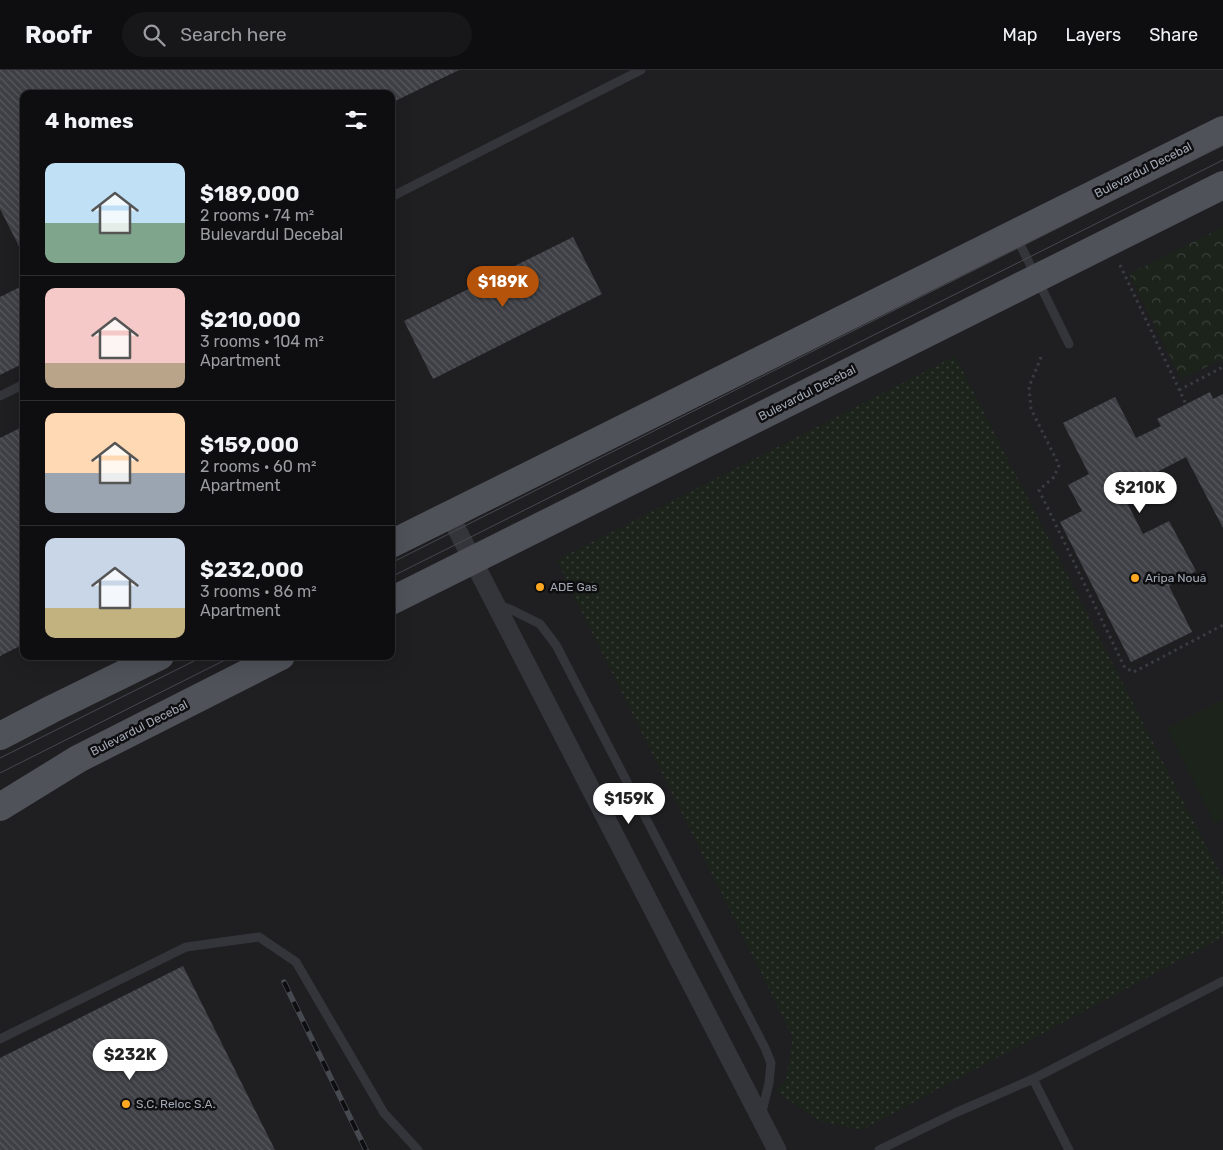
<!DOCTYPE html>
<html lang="en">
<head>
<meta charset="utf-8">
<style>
	body { margin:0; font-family:Rubik,sans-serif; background:#171719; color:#f1f3f6; height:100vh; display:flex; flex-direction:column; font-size:19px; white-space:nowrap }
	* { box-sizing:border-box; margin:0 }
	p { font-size:16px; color:#9b9c9f }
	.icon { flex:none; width:28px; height:28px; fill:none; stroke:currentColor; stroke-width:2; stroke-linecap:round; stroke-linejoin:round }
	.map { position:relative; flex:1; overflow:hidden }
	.drawer { position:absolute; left:20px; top:20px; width:375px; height:570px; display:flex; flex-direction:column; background:#0e0e10; border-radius:10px; box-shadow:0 5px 20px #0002,0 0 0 1px #2e2e30 }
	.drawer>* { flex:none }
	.price { position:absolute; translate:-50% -42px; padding:0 11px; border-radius:18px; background:#fff; color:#222; font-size:16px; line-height:32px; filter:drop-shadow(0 1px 2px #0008) }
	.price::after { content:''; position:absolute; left:50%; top:30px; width:15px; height:11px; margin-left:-8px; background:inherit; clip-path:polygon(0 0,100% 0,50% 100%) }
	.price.current { background:#b45309; color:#fff }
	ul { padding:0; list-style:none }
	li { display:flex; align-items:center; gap:15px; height:125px; padding:0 25px }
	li+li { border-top:1px solid #2e2e30 }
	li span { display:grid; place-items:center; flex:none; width:140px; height:100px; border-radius:10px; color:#555 }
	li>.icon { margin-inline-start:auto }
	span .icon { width:60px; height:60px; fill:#fffc; stroke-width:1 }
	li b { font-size:21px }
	h2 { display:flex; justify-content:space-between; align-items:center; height:60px; padding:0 25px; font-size:21px }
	header { display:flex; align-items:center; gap:30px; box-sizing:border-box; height:70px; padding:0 25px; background:#0e0e10; border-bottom:1px solid #2e2e30 }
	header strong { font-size:24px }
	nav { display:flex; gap:28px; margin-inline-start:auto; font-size:18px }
	.search { width:350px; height:45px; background:#171719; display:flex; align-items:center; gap:12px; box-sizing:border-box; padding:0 18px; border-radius:28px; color:#9b9c9f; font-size:19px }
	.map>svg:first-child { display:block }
</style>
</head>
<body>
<header>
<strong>Roofr</strong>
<div class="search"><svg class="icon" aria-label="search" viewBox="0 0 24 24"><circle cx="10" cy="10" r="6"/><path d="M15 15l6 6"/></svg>Search here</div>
<nav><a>Map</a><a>Layers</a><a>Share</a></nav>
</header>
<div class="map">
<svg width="1223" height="1080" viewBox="0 0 1223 1080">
	<defs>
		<pattern id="grass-dots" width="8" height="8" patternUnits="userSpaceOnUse" patternTransform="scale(1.25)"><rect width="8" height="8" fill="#1b231b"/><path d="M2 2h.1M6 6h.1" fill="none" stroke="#39403a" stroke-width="1.8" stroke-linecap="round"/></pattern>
		<pattern id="forest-crowns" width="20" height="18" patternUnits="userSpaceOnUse" patternTransform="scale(1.25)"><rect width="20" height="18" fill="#1b231b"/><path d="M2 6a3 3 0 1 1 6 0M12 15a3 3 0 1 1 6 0" fill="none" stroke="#39403a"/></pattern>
		<pattern id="building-back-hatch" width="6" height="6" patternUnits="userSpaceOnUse" patternTransform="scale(1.25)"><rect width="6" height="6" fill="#3f4045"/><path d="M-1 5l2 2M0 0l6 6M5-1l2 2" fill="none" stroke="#58595e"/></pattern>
	</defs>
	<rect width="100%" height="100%" fill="#131315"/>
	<path fill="#1f1f22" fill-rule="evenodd" d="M 0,0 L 1223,0 L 1223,1080 L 0,1080 ZM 24,24 L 391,24 L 391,586 L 24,586 Z"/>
	<path fill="url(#grass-dots)" d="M 955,286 L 1223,809 L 1223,867 L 862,1060 L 819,1051 L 776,1021 L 786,1011 L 793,967 L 569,516 L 557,490 Z"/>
	<path fill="url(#forest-crowns)" d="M 1223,157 L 1223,289 L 1181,309 L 1129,204 Z"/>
	<path fill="#1b231b" d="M 1223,630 L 1223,749 L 1215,754 L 1167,658 Z"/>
	<g fill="url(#building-back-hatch)">
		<path d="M 0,0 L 459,0 L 391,33 L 391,24 L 24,24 L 24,186 L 0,139 Z"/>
		<path d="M 573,167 L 602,224 L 433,309 L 404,251 Z"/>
		<path d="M 24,215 L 24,293 L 0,305 L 0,227 Z"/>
		<path d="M 1210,322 L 1213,329 L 1223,324 L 1223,458 L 1186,387 L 1121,421 L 1143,464 L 1169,451 L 1196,501 L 1169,516 L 1192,562 L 1131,592 L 1060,452 L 1082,441 L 1068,415 L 1089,404 L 1063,353 L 1115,327 L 1136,368 L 1161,356 L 1157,349 Z"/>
		<path d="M 24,356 L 24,574 L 0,586 L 0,368 Z"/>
		<path d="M 183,896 L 275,1080 L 0,1080 L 0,988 Z"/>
	</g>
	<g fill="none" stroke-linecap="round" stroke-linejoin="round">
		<g stroke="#393c41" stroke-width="3" stroke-dasharray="2.5 4" stroke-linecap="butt">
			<path d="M 1120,195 L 1186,334"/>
			<path d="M 1041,287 L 1029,317 L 1031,339 L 1059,395 L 1054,407 L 1039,420 L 1125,598 L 1134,602 L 1223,555"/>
			<path d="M 1179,320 L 1223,297"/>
		</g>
		<g stroke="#34353a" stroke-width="9">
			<path d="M 391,127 L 641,0"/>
			<path d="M 1016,166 L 1069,274"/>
			<path d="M 0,326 L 24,314"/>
			<path d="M 498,535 L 512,540 L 540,554 L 556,575 L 765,978 L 771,993 L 769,1013 L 761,1046"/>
			<path d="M 0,969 L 186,877 L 259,867 L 296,892 L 384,1043 L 418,1080"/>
			<path d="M 1033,1009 L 1069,1080"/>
			<path d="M 879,1080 L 955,1043 L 1033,1009 L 1223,911"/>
		</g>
		<path stroke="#34353a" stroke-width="19" d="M 450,446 L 777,1080"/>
		<g stroke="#4f5259" stroke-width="28">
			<path d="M 391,474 L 1223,60"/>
			<path d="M 391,531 L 1223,115"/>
			<path d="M 0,666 L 52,639 L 160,586"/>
			<path d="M 0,737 L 78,689 L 281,586"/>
		</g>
		<g stroke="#46494f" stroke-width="1">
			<path d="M 391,493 L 1223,75"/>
			<path d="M 391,507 L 1223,90"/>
			<path d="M 0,688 L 204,586"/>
			<path d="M 0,703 L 233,586"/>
		</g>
		<defs>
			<path id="rail" d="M 284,912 L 366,1080"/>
		</defs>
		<use href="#rail" stroke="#46494f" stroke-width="5.5"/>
		<use href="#rail" stroke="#0e0e10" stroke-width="4" stroke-dasharray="11" stroke-linecap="butt"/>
	</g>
	<g fill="#fea821" stroke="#0e0e10" stroke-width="2">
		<circle cx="1135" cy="508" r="5"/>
		<circle cx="540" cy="517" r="5"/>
		<circle cx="126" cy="1034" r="5"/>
	</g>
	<g text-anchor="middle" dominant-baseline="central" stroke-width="5" stroke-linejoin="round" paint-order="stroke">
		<g font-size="12" fill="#a3aab6" stroke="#0e0e10">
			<text transform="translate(1143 100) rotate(-27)">Bulevardul Decebal</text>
			<text transform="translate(807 323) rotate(-27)">Bulevardul Decebal</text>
			<text transform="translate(139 658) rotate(-27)">Bulevardul Decebal</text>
		</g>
		<g font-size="12" fill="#a3aab6" stroke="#0e0e10" text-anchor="start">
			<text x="1145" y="508">Aripa Nouă</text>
			<text x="550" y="517">ADE Gas</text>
			<text x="136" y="1034">S.C. Reloc S.A.</text>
		</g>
	</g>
</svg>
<b class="price current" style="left:503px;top:238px">$189K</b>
<b class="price" style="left:1140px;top:444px">$210K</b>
<b class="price" style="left:629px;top:755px">$159K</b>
<b class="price" style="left:130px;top:1011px">$232K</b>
<section class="drawer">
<h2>4 homes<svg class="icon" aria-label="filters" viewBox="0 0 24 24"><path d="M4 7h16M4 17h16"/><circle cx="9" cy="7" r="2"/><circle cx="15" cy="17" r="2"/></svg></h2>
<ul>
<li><span style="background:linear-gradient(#bfe0f5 60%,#7fa58c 0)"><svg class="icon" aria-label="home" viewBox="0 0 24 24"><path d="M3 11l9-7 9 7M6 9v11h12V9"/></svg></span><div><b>$189,000</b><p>2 rooms · 74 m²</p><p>Bulevardul Decebal</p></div></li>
<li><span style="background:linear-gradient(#f6c9c9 75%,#b9a48a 0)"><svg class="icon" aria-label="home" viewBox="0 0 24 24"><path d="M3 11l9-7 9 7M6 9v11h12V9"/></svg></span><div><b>$210,000</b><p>3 rooms · 104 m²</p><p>Apartment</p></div></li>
<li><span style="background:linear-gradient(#ffd9b3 60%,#9aa5b1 0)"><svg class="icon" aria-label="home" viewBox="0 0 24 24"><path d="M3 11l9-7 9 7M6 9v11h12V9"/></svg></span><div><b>$159,000</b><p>2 rooms · 60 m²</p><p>Apartment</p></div></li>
<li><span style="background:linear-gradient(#c9d6e8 70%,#c2b280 0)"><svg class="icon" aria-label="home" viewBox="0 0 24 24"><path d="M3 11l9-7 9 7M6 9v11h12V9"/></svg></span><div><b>$232,000</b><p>3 rooms · 86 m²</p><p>Apartment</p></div></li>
</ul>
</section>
</div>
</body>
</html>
